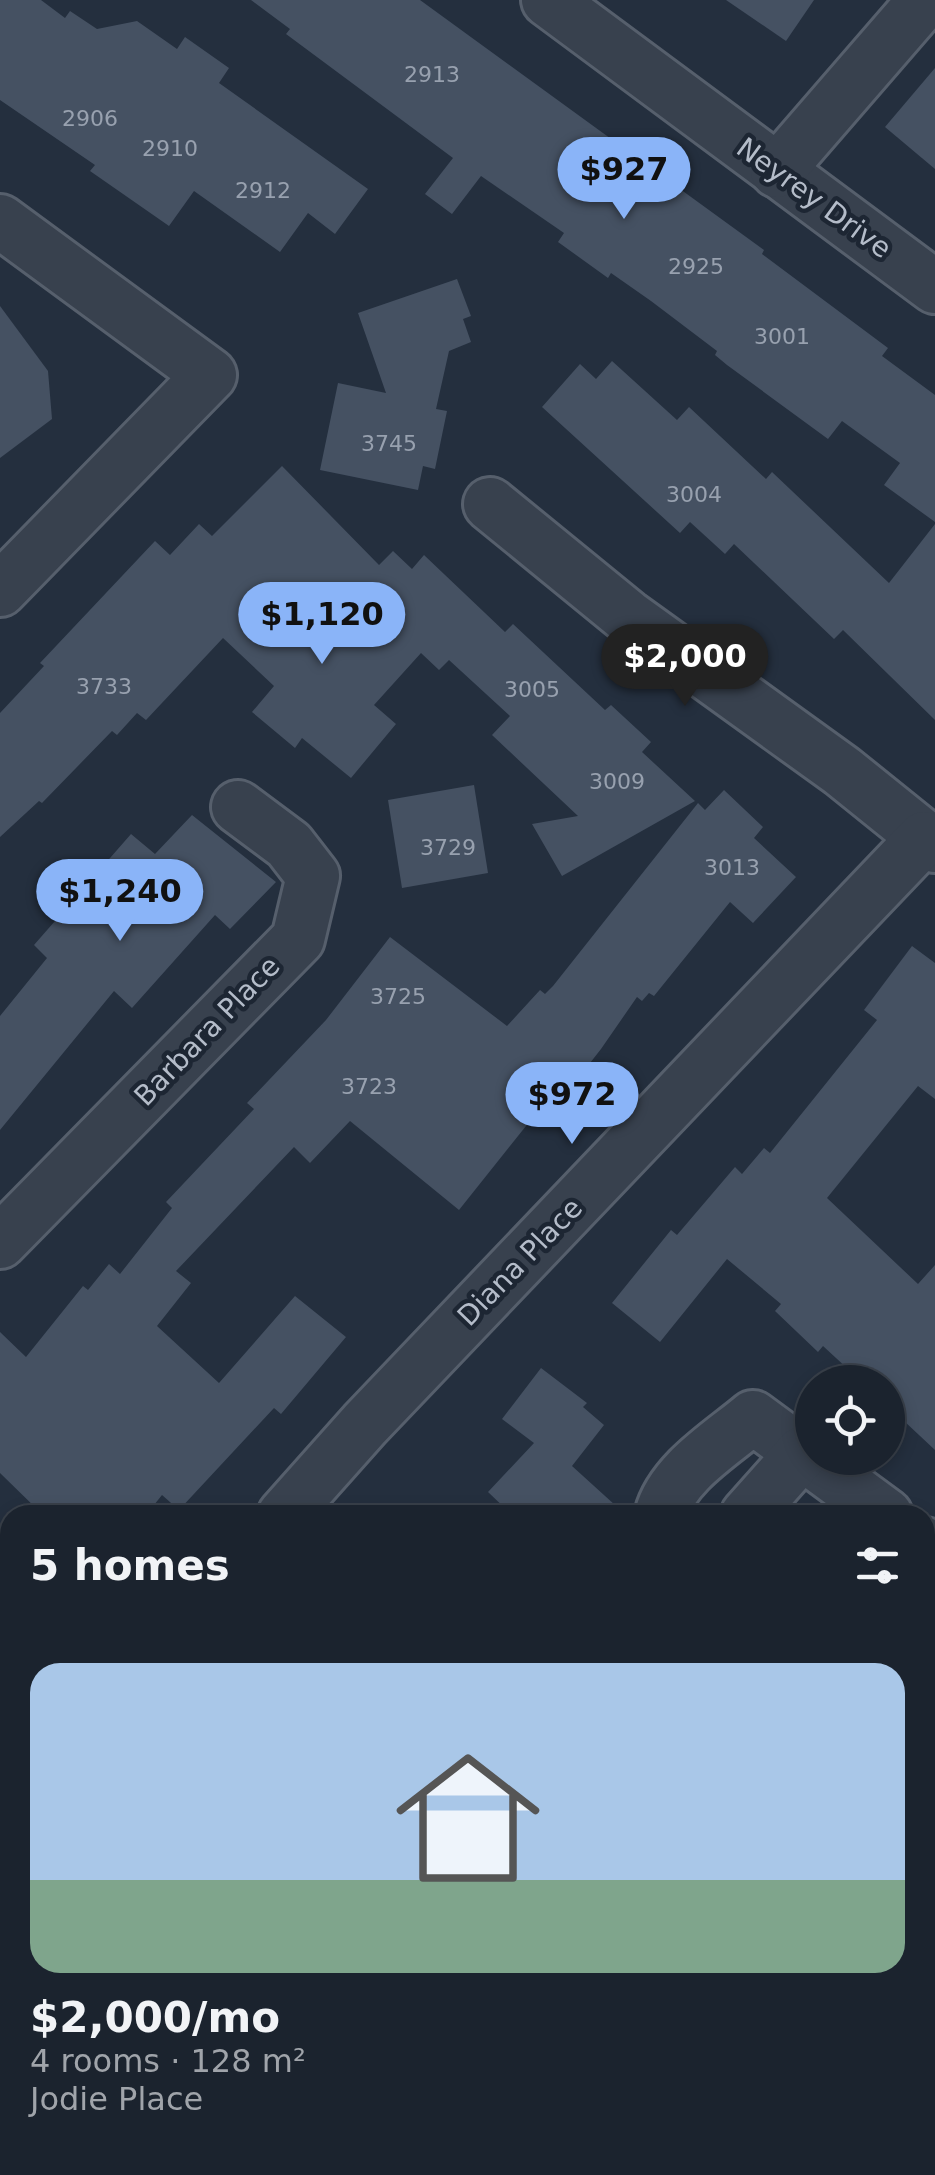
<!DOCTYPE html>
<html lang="en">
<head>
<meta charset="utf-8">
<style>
	body { margin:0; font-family:"DejaVu Sans",sans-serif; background:#282f3a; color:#f1f3f6; height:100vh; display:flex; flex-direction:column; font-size:38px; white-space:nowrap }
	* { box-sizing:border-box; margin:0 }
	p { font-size:32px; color:#a0a4aa }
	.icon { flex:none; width:55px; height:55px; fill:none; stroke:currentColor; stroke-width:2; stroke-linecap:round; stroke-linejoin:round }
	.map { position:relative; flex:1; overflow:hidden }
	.details { position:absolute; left:0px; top:1505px; width:935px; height:670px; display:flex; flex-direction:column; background:#1b232e; border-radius:30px 30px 0 0; box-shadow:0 5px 15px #0003,0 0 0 2px #39404a }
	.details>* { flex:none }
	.controls { position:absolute; left:795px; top:1365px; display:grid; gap:20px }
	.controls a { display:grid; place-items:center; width:110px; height:110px; border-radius:50%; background:#1b232e; box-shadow:0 5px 15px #0003,0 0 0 2px #39404a; font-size:50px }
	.price { position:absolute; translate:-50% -85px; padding:0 22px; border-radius:35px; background:#8ab4f8; color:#111; font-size:32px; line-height:65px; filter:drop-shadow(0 2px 5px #0008) }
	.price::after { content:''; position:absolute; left:50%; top:60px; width:30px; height:22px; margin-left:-15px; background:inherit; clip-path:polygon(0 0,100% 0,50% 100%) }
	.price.current { background:#222; color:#fff }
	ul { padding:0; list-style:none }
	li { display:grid; align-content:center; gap:20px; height:530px; padding:0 30px }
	li span { display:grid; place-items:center; height:310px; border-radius:30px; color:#555 }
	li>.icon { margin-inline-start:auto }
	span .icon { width:180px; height:180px; fill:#fffc; stroke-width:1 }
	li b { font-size:42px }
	h2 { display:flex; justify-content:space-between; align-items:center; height:120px; padding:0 30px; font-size:42px }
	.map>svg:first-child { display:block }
</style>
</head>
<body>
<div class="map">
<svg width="935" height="2175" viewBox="0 0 935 2175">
	<rect width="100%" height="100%" fill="#242f3e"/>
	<g fill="#455162">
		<path d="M 0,0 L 41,0 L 65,18 L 70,11 L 97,29 L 137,21 L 177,49 L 185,37 L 229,68 L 219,83 L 368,189 L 335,234 L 308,213 L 280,252 L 194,191 L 169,226 L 90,171 L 95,165 L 0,100 Z"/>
		<path d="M 251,0 L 420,0 L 764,250 L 762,254 L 888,348 L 882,356 L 935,395 L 935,522 L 884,485 L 900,463 L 842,421 L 828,439 L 727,365 L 715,355 L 717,351 L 651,301 L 611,273 L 608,278 L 558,242 L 564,233 L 481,176 L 452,214 L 425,194 L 453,158 L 286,34 L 290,29 Z"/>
		<path d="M 726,0 L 814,0 L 786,41 Z"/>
		<path d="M 935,68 L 935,169 L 885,127 Z"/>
		<path d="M 457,279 L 471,316 L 463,319 L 471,342 L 449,351 L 436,409 L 447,411 L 435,469 L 423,466 L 418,490 L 320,470 L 338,383 L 386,393 L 358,313 Z"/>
		<path d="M 0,306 L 48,371 L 52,419 L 0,458 Z"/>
		<path d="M 612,361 L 677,420 L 689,407 L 766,479 L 772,472 L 889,583 L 935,524 L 935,720 L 843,630 L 834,639 L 734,544 L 725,554 L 690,522 L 680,533 L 542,407 L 580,364 L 596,379 Z"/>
		<path d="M 282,466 L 379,565 L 393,551 L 412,569 L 424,555 L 505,632 L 513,624 L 605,710 L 611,705 L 651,742 L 642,752 L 695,801 L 562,876 L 532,824 L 578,816 L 492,735 L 510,716 L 449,660 L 439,670 L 421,653 L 374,705 L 396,724 L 351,778 L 302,738 L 295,748 L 252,712 L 274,686 L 223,638 L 146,720 L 137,713 L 117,735 L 112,731 L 42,803 L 39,801 L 0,837 L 0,713 L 44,666 L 40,663 L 155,541 L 170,555 L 199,524 L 212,536 Z"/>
		<path d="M 474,785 L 488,873 L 402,888 L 388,800 Z"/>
		<path d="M 724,790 L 763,827 L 754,838 L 796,877 L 753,923 L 730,902 L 654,996 L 649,993 L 642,1001 L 637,997 L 601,1049 L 565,1095 L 558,1090 L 550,1096 L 459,1210 L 350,1121 L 310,1163 L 294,1147 L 176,1271 L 191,1283 L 157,1326 L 219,1383 L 295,1296 L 346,1337 L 281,1414 L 274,1408 L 179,1510 L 162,1495 L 146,1515 L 43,1515 L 0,1473 L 0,1332 L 26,1357 L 83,1286 L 88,1290 L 109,1264 L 120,1274 L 172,1208 L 166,1202 L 254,1109 L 247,1103 L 326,1020 L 390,937 L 507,1026 L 540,990 L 545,994 L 553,986 L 698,803 L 705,810 Z"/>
		<path d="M 192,815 L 276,882 L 230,929 L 215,915 L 132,1008 L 114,991 L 0,1130 L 0,1016 L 47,958 L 34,945 L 131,834 L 155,854 Z"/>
		<path d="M 912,946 L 935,963 L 935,1099 L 918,1086 L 827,1198 L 918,1284 L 935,1265 L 935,1450 L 888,1406 L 888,1382 L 862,1382 L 823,1346 L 818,1352 L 775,1311 L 781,1304 L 727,1259 L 660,1342 L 612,1303 L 671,1230 L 677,1235 L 735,1167 L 742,1174 L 764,1148 L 770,1153 L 877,1020 L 864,1010 Z"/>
		<path d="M 541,1368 L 587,1403 L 583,1407 L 604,1425 L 572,1466 L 626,1515 L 512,1515 L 488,1492 L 534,1443 L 502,1419 Z"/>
	</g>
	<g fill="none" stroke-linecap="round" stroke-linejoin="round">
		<defs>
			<g id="minor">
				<path d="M 548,0 L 935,287"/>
				<path d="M 777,171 L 925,0"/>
				<path d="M 0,221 L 210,375 L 0,590"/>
				<path d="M 490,504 L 627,616 L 842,771 L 935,846"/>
				<path d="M 0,1242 L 298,939 L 313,876 L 289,845 L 238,807"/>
				<path d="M 284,1515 L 365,1424 L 924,838"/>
				<path d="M 661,1515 C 672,1473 721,1444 753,1417 L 886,1515"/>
				<path d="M 747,1515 L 802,1453"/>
				<path d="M 925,1544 L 935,1551"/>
				<path d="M 925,1764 L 935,1754"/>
				<path d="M 0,1832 L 10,1821"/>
				<path d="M 925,1947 L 935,1936"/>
				<path d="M 0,1971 L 10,1960"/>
				<path d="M 925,2031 L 935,2041"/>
				<path d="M 290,2165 L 302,2175"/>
				<path d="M 843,2165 L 854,2175"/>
				<path d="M 548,2175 L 557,2165"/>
			</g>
		</defs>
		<use href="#minor" stroke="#565f6c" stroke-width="58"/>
		<use href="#minor" stroke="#38414e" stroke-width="52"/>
	</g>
	<g text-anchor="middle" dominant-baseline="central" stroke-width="9" stroke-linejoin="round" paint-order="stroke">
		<g font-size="22" fill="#98a1af">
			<text x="432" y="74">2913</text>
			<text x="90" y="118">2906</text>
			<text x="170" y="148">2910</text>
			<text x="263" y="190">2912</text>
			<text x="696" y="266">2925</text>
			<text x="782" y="336">3001</text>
			<text x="389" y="443">3745</text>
			<text x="694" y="494">3004</text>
			<text x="104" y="686">3733</text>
			<text x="532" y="689">3005</text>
			<text x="617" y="781">3009</text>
			<text x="448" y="847">3729</text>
			<text x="732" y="867">3013</text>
			<text x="398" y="996">3725</text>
			<text x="369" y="1086">3723</text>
		</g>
		<g font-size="28" fill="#b4bcc9" stroke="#1d2633">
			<text transform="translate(814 198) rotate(36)">Neyrey Drive</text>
			<text transform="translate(207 1031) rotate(-46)">Barbara Place</text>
			<text transform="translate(520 1262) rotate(-46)">Diana Place</text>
		</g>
	</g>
</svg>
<div class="controls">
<a><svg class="icon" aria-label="locate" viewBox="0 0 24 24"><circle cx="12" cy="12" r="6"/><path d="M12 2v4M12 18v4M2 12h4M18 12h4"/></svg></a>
</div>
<b class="price" style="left:624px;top:222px">$927</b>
<b class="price" style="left:322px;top:667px">$1,120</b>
<b class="price current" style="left:685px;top:709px">$2,000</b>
<b class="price" style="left:120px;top:944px">$1,240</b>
<b class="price" style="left:572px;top:1147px">$972</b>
<section class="details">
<h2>5 homes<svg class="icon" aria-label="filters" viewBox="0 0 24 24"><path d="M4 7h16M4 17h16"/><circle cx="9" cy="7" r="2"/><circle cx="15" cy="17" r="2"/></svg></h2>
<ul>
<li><span style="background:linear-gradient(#a9c7e8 70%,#7fa58c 0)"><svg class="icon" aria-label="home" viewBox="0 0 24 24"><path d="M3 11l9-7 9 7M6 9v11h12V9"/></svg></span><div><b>$2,000/mo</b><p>4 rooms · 128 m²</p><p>Jodie Place</p></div></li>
</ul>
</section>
</div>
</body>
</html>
